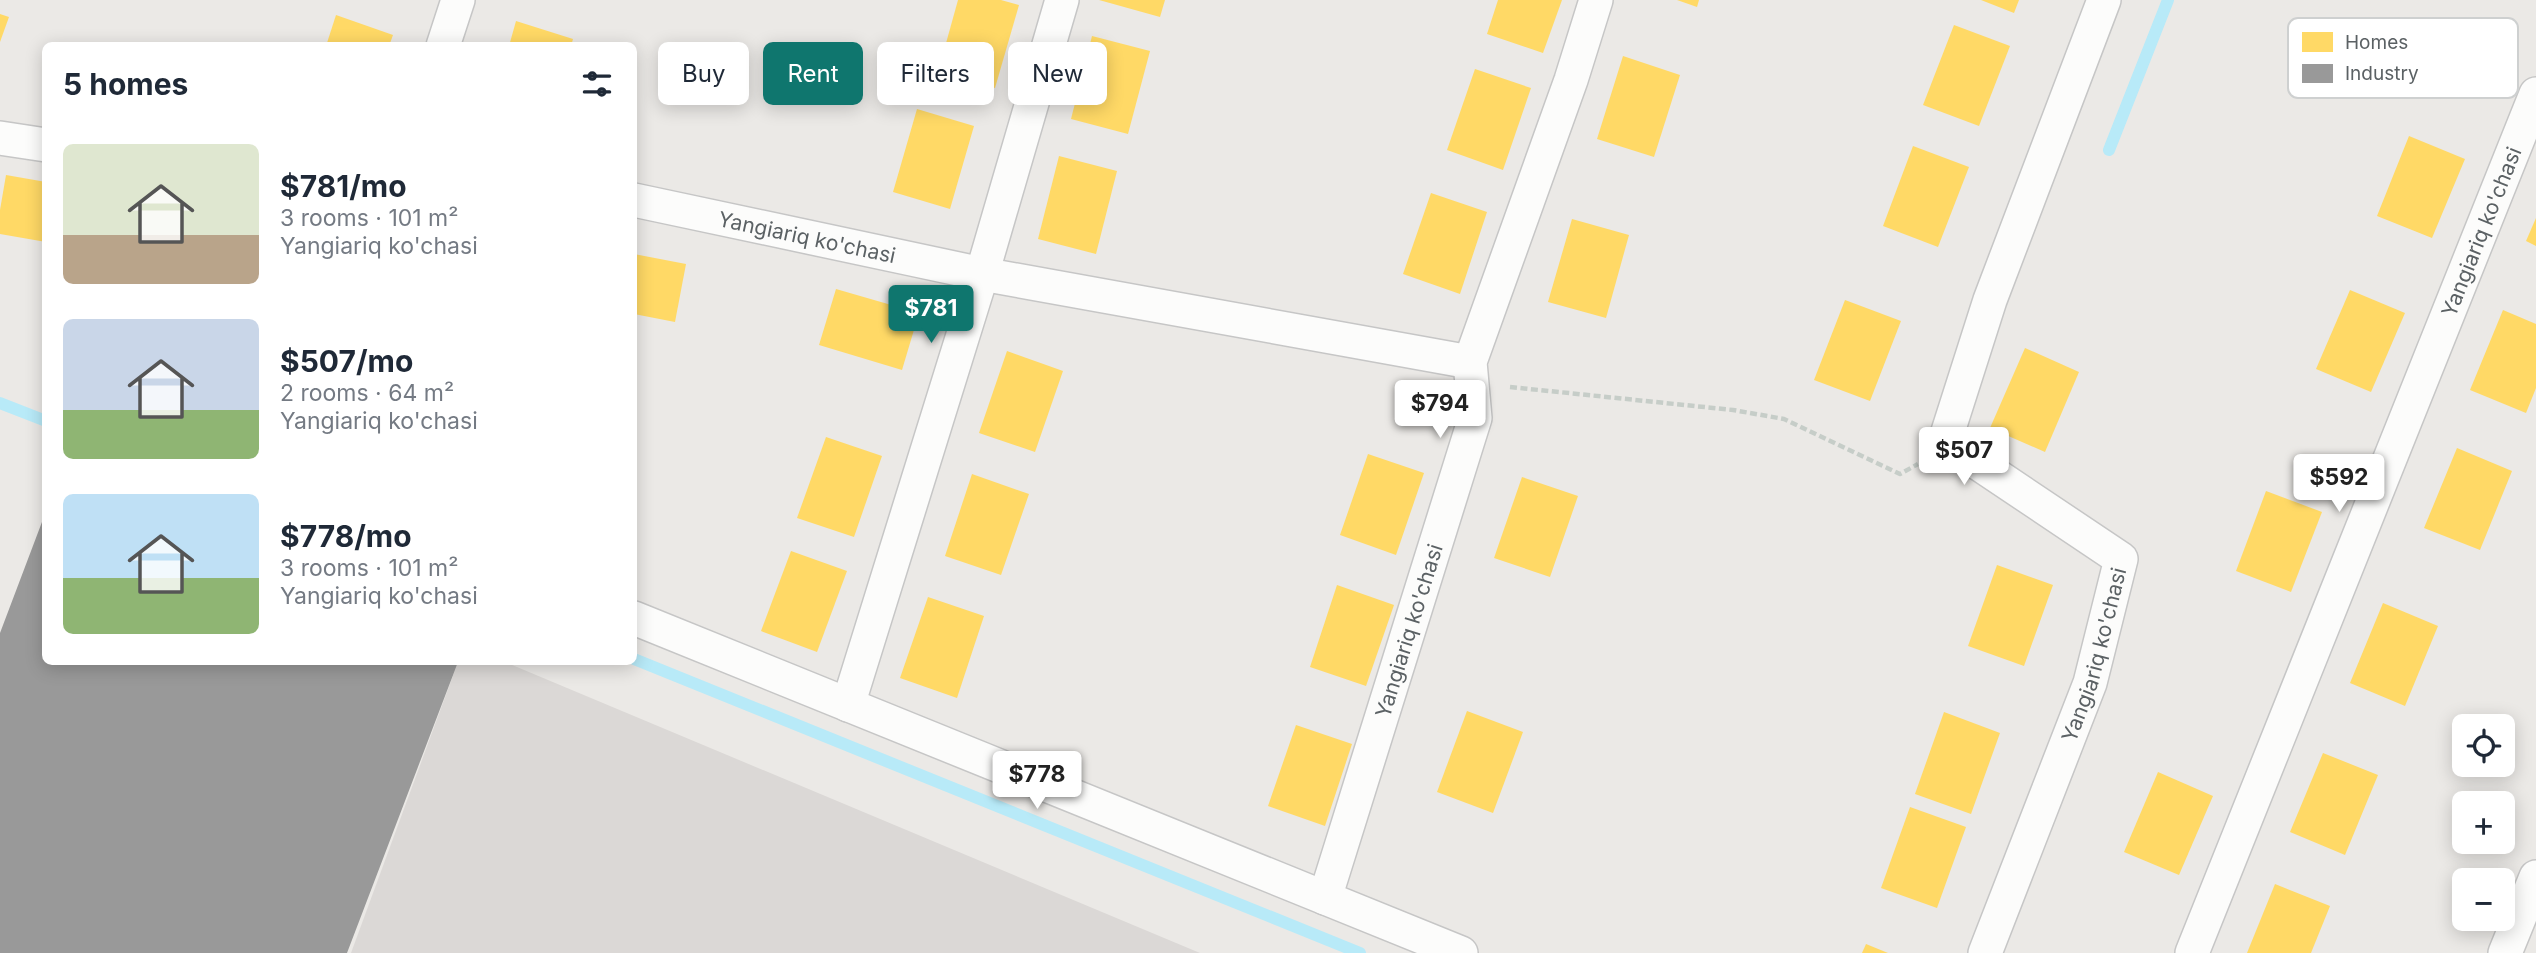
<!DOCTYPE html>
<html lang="en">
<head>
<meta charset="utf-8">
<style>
	body { margin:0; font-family:Inter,sans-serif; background:#f6f6f7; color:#1f2937; height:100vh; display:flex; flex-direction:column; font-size:26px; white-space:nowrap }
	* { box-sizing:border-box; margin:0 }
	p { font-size:23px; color:#747a83 }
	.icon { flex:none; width:38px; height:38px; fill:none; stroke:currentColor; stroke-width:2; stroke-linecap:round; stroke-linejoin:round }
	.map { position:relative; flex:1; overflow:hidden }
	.panel { position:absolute; left:42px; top:42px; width:595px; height:623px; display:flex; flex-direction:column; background:#fff; border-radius:10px; box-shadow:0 4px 18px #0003 }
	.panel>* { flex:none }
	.banner { position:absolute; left:658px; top:42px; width:665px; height:63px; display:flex; gap:14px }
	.tools { position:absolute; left:2452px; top:714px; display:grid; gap:14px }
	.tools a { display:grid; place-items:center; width:63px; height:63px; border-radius:10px; background:#fff; box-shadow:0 4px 18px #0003; font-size:35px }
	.price { position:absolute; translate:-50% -60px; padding:0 16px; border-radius:7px; background:#fff; color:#222; font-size:23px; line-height:46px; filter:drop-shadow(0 2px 4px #0008) }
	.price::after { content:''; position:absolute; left:50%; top:42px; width:21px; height:16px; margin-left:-10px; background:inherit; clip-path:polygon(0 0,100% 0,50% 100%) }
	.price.current { background:#0f766e; color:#fff }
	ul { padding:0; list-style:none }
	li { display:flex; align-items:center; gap:21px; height:175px; padding:0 21px }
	li span { display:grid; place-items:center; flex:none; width:196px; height:140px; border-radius:10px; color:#555 }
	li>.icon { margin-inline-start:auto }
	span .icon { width:84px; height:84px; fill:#fffc; stroke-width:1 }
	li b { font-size:30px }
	h2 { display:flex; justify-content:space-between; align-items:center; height:84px; padding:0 21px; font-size:30px }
	.chip { padding:0 24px; border-radius:10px; background:#fff; box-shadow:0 4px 18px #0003; font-size:24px; line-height:63px }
	.chip.current { background:#0f766e; color:#fff }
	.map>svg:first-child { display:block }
</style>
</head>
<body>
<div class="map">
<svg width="2536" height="953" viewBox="0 0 2536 953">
	<rect width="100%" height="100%" fill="#ebe9e6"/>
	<path fill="#dbd8d6" d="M 458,662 L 505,662 L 1200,953 L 351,953 Z"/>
	<g fill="#ffd966">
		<path d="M 958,0 L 1001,0 L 1019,5 L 995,88 L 938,72 Z"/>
		<path d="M 1099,0 L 1165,0 L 1160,17 Z"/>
		<path d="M 1498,0 L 1562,0 L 1543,53 L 1487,34 Z"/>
		<path d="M 1677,0 L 1699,0 L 1697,7 Z"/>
		<path d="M 1981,0 L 2019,0 L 2014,13 Z"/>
		<path d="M 0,14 L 9,17 L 0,42 Z"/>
		<path d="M 336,15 L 393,35 L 389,46 L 326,46 Z"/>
		<path d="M 516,21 L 573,39 L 571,46 L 509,46 Z"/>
		<path d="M 1954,25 L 2010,46 L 1979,126 L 1923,105 Z"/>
		<path d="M 1092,36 L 1150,51 L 1128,134 L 1071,119 Z"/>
		<path d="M 1623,56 L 1680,75 L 1654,157 L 1597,139 Z"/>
		<path d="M 1475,69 L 1531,88 L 1503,170 L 1447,150 Z"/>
		<path d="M 917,109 L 974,126 L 950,209 L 893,192 Z"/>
		<path d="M 2409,136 L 2465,159 L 2432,238 L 2377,216 Z"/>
		<path d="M 1913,146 L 1969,167 L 1938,247 L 1883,226 Z"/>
		<path d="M 1059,156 L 1117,171 L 1096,254 L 1038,239 Z"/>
		<path d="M 6,175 L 46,182 L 46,242 L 0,234 L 0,210 Z"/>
		<path d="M 1431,193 L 1487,212 L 1460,294 L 1403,274 Z"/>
		<path d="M 2536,218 L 2536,246 L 2526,241 Z"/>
		<path d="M 1572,219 L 1629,235 L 1606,318 L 1548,302 Z"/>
		<path d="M 634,254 L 686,264 L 675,322 L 634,314 Z"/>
		<path d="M 836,289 L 919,313 L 902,370 L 819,345 Z"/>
		<path d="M 2350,290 L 2405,313 L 2371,392 L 2316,369 Z"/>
		<path d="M 1845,300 L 1901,321 L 1870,401 L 1814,380 Z"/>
		<path d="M 2503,310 L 2536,324 L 2536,388 L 2526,413 L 2470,390 Z"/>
		<path d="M 2025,348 L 2079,372 L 2045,452 L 1990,428 Z"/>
		<path d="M 1007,351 L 1063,371 L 1035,452 L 979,433 Z"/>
		<path d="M 826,437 L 882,456 L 854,537 L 797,518 Z"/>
		<path d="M 2457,448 L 2512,471 L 2480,550 L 2424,528 Z"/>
		<path d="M 1368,454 L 1424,473 L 1396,555 L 1340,535 Z"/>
		<path d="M 972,474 L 1029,494 L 1001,575 L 945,556 Z"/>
		<path d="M 1522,477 L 1578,496 L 1550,577 L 1494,558 Z"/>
		<path d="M 2266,491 L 2322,512 L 2291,592 L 2236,571 Z"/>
		<path d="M 791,551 L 847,571 L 817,652 L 761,631 Z"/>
		<path d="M 1997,565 L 2053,585 L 2024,666 L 1968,646 Z"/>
		<path d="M 1337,585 L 1394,605 L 1366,686 L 1310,667 Z"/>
		<path d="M 928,597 L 984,616 L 957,698 L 900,678 Z"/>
		<path d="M 2383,603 L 2438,626 L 2405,706 L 2350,683 Z"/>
		<path d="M 1467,711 L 1523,732 L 1493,813 L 1437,792 Z"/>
		<path d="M 1944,712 L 2000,733 L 1971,814 L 1915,794 Z"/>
		<path d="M 1296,725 L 1352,744 L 1325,826 L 1268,806 Z"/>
		<path d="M 2323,753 L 2378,775 L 2345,855 L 2290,832 Z"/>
		<path d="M 2158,772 L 2213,796 L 2179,875 L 2124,852 Z"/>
		<path d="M 1910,807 L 1966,827 L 1937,908 L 1881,888 Z"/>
		<path d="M 2275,884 L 2330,906 L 2311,953 L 2247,953 Z"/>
		<path d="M 1866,944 L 1888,953 L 1862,953 Z"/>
	</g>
	<path fill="#999" d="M 45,514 L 46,662 L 458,662 L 347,953 L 0,953 L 0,633 Z"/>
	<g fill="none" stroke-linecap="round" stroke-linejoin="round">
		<g stroke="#b8eaf8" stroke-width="12">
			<path d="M 2109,150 L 2168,0"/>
			<path d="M 0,403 L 46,421"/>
			<path d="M 634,659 L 1360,953"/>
		</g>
		<defs>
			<g id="minor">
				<path d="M 443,46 L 458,0"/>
				<path d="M 0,138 L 46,145"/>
				<path id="s1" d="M 634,200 L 982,274 L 1470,362"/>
				<path d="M 634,618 L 1461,953"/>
				<path d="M 848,705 L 982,274 L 1062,0"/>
				<path id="s2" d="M 1325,898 L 1475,418 L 1470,362 L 1571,80 L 1596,0"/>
				<path id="s3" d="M 1985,953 L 2090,683 L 2121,559 L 1945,441 L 1990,300 L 2104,0"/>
				<path id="s4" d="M 2192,953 L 2536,94"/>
				<path d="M 2505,953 L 2536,877"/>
			</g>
		</defs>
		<use href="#minor" stroke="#c6c6c6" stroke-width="36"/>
		<path stroke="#c6cdc8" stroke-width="4.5" stroke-dasharray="7 3.5" stroke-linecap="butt" d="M 1510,387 L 1733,410 L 1784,419 L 1900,474 L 1918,464"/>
		<use href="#minor" stroke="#fcfcfb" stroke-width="33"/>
	</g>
	<g text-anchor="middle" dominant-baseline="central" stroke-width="7" stroke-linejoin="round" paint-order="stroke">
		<g font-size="21" fill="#5b6164" stroke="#fff">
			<text stroke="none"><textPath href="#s4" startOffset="777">Yangiariq ko'chasi</textPath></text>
			<text stroke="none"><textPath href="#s1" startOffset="177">Yangiariq ko'chasi</textPath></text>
			<text stroke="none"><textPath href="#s2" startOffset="280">Yangiariq ko'chasi</textPath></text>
			<text stroke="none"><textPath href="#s3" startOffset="318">Yangiariq ko'chasi</textPath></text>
		</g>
	</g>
	<rect x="2288" y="18" width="230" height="80" rx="10" fill="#fff" stroke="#ced0d0" stroke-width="2"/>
	<rect x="2302" y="32" width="31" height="20" fill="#ffd966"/>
	<rect x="2302" y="64" width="31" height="19" fill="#999"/>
	<g font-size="19" fill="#5b6164">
		<text x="2345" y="49">Homes</text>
		<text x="2345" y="80">Industry</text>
	</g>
</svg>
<div class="tools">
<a><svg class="icon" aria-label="locate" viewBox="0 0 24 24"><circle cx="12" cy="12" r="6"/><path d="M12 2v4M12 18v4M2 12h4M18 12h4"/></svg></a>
<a>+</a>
<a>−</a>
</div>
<b class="price current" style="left:931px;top:345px">$781</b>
<b class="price" style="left:1440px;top:440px">$794</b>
<b class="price" style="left:1964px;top:487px">$507</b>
<b class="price" style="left:2339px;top:514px">$592</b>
<b class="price" style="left:1037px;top:811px">$778</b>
<div class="banner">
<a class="chip">Buy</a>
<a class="chip current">Rent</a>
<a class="chip">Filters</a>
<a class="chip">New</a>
</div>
<section class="panel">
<h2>5 homes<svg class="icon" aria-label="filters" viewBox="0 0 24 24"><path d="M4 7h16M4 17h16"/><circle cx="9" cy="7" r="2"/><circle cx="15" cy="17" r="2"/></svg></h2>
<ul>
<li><span style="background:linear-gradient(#dfe7d0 65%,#b9a48a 0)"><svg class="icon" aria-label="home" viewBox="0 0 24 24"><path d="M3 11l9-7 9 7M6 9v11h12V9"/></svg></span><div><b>$781/mo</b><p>3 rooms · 101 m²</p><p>Yangiariq ko'chasi</p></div></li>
<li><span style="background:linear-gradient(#c9d6e8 65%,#8fb573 0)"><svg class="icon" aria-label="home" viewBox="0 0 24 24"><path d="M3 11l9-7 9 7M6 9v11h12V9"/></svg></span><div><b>$507/mo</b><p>2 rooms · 64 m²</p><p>Yangiariq ko'chasi</p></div></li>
<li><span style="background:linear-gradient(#bfe0f5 60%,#8fb573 0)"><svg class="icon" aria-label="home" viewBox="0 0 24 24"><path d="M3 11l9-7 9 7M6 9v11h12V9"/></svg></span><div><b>$778/mo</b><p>3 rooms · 101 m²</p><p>Yangiariq ko'chasi</p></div></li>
</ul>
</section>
</div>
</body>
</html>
